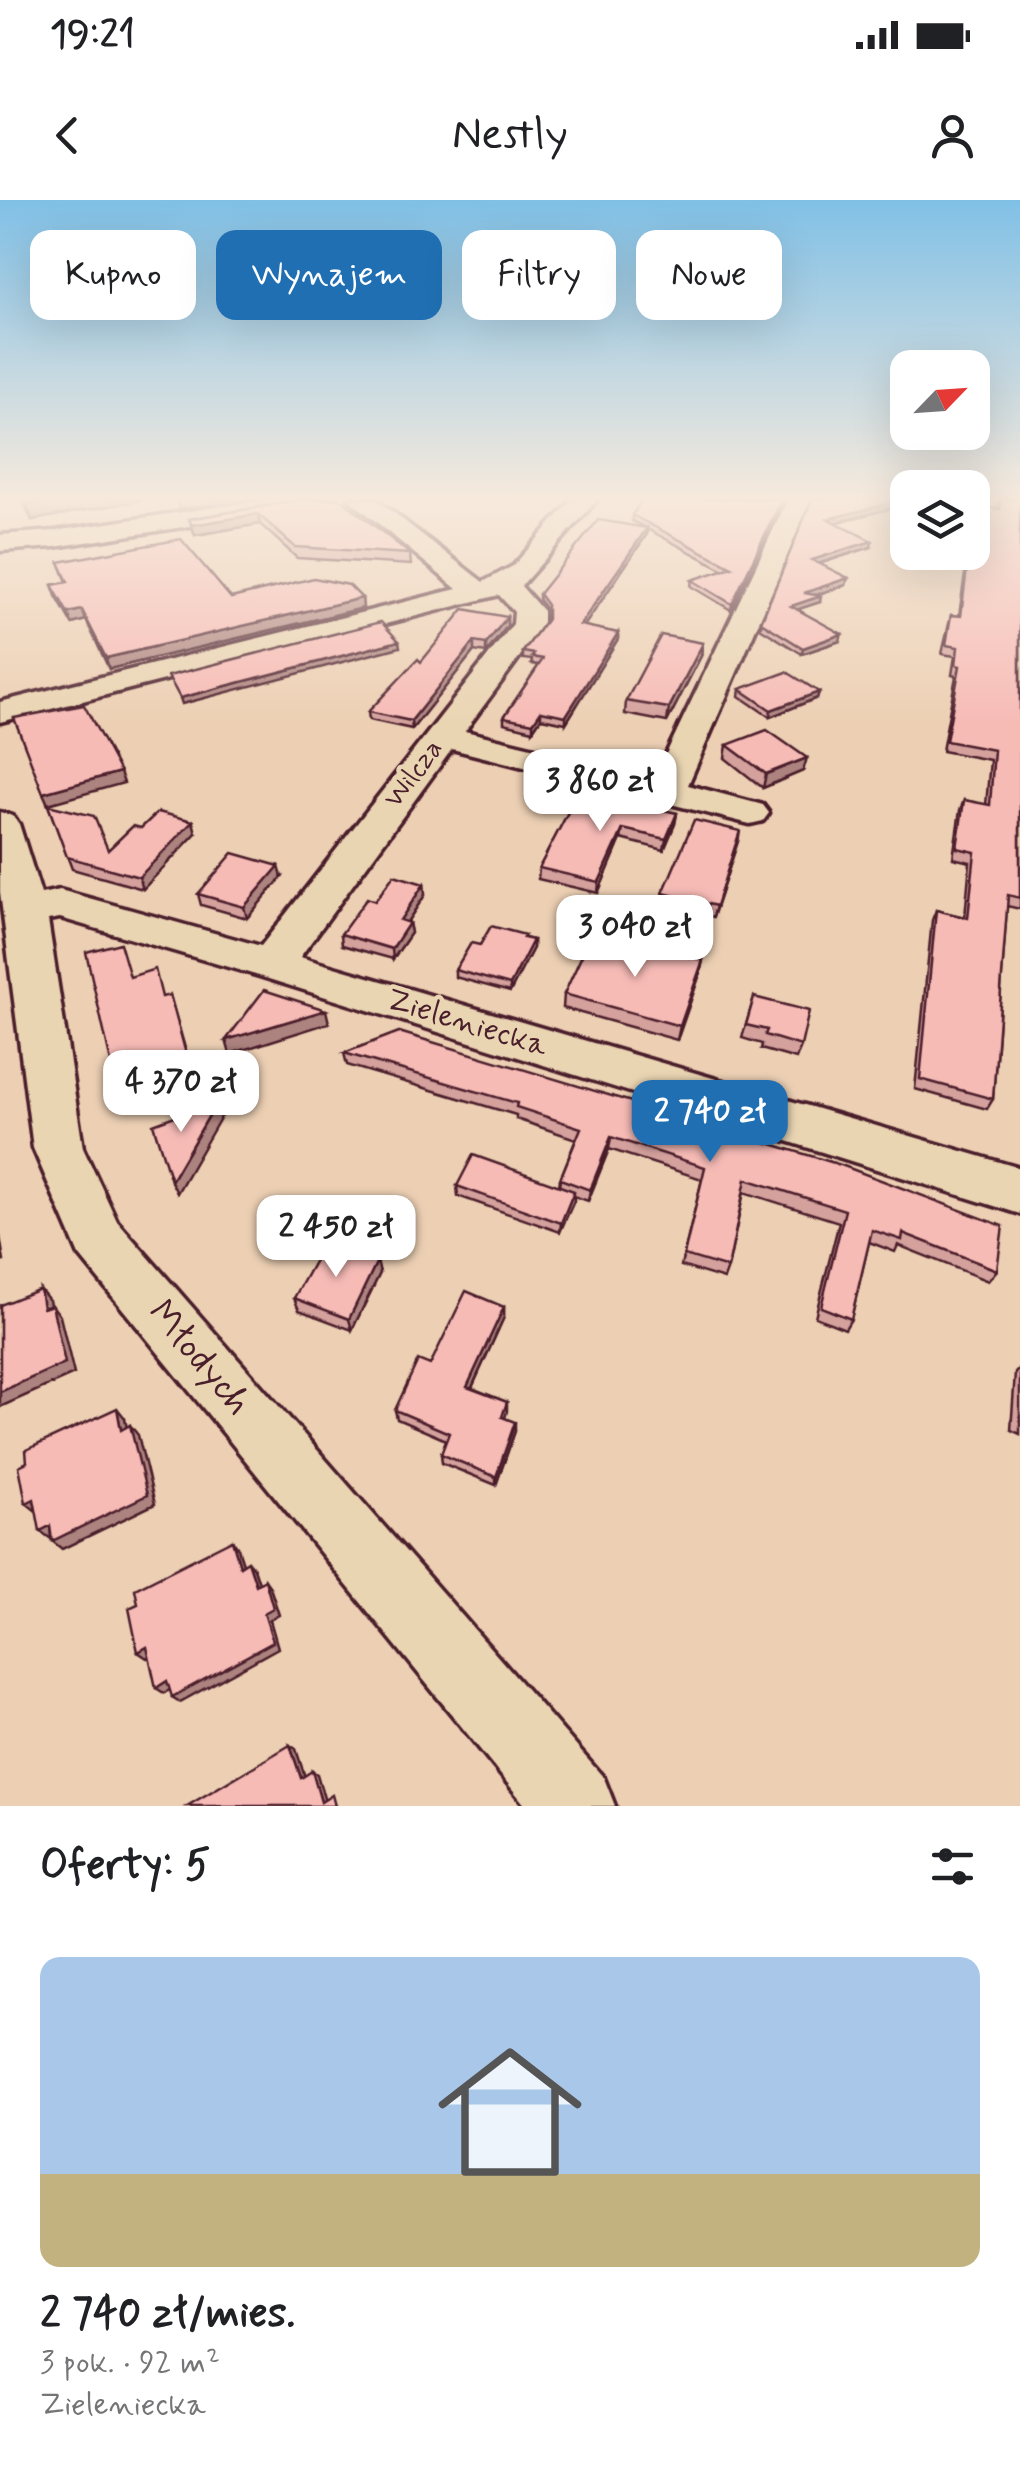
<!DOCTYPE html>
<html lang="pl">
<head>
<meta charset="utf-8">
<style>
	body { margin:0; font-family:Mynerve,sans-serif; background:#f6f6f6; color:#202124; height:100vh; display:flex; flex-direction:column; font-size:38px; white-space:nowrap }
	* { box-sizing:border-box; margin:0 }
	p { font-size:32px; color:#757577 }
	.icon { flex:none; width:55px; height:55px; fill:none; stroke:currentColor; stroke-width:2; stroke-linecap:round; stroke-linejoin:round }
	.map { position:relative; height:1606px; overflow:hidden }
	.side { display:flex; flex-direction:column; background:#fff; flex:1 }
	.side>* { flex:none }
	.guide { position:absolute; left:30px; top:30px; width:960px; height:90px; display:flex; gap:20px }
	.needle { width:65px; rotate:65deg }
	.fabs { position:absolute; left:890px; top:150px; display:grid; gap:20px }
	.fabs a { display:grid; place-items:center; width:100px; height:100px; border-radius:20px; background:#fff; box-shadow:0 10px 40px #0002; font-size:50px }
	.price { position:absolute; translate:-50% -85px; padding:0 22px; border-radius:20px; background:#fff; color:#222; font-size:32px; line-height:65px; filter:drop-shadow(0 2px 5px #0008) }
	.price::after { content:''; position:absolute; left:50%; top:60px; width:30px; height:22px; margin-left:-15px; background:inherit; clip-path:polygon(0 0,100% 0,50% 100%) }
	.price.on { background:#1f6fb2; color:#fff }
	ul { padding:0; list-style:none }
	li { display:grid; align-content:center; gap:20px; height:530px; padding:0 40px }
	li+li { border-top:2px solid #e0e0e0 }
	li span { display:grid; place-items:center; height:310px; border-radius:20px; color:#555 }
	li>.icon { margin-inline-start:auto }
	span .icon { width:180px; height:180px; fill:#fffc; stroke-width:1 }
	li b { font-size:42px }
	h2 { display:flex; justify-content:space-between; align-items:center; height:120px; padding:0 40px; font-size:42px }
	.chip { padding:0 35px; border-radius:20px; background:#fff; box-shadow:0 10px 40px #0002; font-size:35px; line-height:90px }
	.chip.on { background:#1f6fb2; color:#fff }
	.status { display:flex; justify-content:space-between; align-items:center; height:70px; padding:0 50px; background:#fff; direction:ltr }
	.status svg { height:28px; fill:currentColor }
	header { display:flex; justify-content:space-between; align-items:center; height:130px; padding:0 40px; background:#fff; font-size:45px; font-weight:600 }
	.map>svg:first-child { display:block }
</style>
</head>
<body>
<div class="status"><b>19:21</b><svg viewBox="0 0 49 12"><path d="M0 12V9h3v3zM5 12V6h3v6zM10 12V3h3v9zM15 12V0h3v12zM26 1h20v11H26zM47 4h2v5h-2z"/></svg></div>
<header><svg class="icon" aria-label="back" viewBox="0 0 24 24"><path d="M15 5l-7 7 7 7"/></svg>Nestly<svg class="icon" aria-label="person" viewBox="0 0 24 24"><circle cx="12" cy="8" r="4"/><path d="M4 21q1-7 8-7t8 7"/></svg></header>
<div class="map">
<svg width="1020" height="1606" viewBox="0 0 1020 1606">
	<rect width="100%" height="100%" fill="#edd0b4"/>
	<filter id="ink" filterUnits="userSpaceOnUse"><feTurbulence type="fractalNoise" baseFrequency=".01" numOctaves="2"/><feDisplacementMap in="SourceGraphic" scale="20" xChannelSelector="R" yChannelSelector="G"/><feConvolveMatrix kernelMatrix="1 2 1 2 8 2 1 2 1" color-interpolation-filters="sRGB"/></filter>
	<g filter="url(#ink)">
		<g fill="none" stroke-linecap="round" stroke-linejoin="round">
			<defs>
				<g id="minor">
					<path d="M 271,299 L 330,299 L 318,306 L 54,347 L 0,351 L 0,335 L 54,331 Z"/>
					<path d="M 349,299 L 376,299 L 483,382 L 513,366 L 573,299 L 598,299 L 521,386 L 543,411 L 543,425 L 465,531 L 655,577 L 788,299 L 812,299 L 688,585 L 763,605 L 769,613 L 763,621 L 750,624 L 452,549 L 300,757 L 1020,968 L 1020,1014 L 259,776 L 60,718 L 48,720 L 83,948 L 117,1021 L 604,1578 L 615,1606 L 526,1606 L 79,1055 L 33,948 L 0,692 L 0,612 L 13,616 L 19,624 L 41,694 L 60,690 L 261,746 L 513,424 L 514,412 L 499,395 L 0,522 L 0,502 L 457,389 Z"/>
				</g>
			</defs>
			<use href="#minor" stroke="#4a1f2b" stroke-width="7"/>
			<use href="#minor" fill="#ead5b3" fill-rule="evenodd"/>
		</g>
		<g fill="#d4a19d" stroke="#4a1f2b" stroke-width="2.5">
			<path d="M 21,299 L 146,299 L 32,320 Z"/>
			<path d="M 307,299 L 410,354 L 411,365 L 297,358 L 260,324 L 195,335 L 189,319 Z"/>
			<path d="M 784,299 L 731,410 L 691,386 L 692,380 L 724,370 L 647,329 L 647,334 L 584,426 L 618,433 L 618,439 L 566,523 L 541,518 L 533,530 L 504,523 L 504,517 L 539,465 L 531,464 L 532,460 L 523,459 L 523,452 L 547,419 L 547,411 L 539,400 L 539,394 L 644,327 L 632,321 L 632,315 Z"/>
			<path d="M 812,299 L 907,304 L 835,323 L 871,347 L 819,364 L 848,378 L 846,385 L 815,395 L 820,402 L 798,409 L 840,441 L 802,454 L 760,428 Z"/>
			<path d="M 999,299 L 1020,299 L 1020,709 L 1007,706 L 993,899 L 987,909 L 915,889 L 932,720 L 936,710 L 965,717 L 970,662 L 953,658 L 960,610 L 964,600 L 986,605 L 990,560 L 942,551 L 956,476 L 952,475 L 955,456 L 942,454 L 951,415 L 959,416 L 967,359 L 953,357 L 954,352 L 972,352 L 998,309 Z"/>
			<path d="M 59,362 L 231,398 L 362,398 L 363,408 L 109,469 L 86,420 L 72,424 L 56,396 L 52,385 L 67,382 Z"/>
			<path d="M 507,417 L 507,426 L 486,453 L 474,451 L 412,529 L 369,520 L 368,512 L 421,462 Z"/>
			<path d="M 701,456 L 667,522 L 625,514 L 626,501 Z"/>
			<path d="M 740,489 L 819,492 L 817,498 L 770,517 L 739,496 Z"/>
			<path d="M 727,545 L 803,571 L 763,588 L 725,558 Z"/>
			<path d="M 575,599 L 677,613 L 675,624 L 664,650 L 621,639 L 598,693 L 538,679 L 539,668 Z"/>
			<path d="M 48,605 L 108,650 L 141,628 L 196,633 L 143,689 L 72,669 Z"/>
			<path d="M 738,641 L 713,717 L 662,703 L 663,693 Z"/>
			<path d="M 282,677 L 247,718 L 201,705 L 198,694 Z"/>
			<path d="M 424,684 L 425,695 L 407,722 L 409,723 L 411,733 L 393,759 L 342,745 L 341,734 L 375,701 Z"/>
			<path d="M 525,738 L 533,740 L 533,748 L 510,792 L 455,777 L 455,770 L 480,745 Z"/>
			<path d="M 703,760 L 700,774 L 677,840 L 563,808 L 564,794 Z"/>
			<path d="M 754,797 L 801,846 L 796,859 L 761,849 L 762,844 L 742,838 Z"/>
			<path d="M 399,832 L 997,1070 L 988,1081 L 898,1045 L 895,1052 L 869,1042 L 851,1119 L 845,1129 L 815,1117 L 839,1022 L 744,992 L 728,1068 L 724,1079 L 681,1066 L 702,979 L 609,949 L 588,1001 L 574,996 L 560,1032 L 458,996 L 457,986 L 559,986 L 560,979 L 576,939 L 516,919 L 516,915 L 347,865 L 344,853 Z"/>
			<path d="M 377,1061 L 380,1073 L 352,1130 L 299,1110 L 294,1098 Z"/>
			<path d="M 504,1107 L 504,1117 L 472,1188 L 507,1202 L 507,1211 L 505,1218 L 515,1231 L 496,1285 L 442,1263 L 441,1254 L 446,1240 L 397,1219 L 395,1210 L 430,1165 Z"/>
			<path d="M 1020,1168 L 1020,1234 L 1011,1230 L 1015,1173 Z"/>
		</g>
		<g fill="#ad837f" stroke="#4a1f2b" stroke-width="2.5">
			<path d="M 59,299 L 146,299 L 32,320 L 27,304 Z"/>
			<path d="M 177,299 L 264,299 L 179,309 Z"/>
			<path d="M 782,299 L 784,299 L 731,410 L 732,404 Z"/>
			<path d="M 908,299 L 907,304 L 826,325 L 828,319 Z"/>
			<path d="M 258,314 L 260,324 L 195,335 L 192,325 Z"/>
			<path d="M 647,328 L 647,334 L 580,432 L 580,425 Z"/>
			<path d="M 872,341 L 871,347 L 811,366 L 812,360 Z"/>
			<path d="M 848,378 L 846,385 L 802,399 L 804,393 Z"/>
			<path d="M 821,396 L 820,402 L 790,412 L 791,406 Z"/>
			<path d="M 362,398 L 363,408 L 109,469 L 106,458 Z"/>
			<path d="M 82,410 L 86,420 L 72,424 L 68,413 Z"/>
			<path d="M 507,417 L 507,426 L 486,453 L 486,444 Z"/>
			<path d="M 618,433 L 618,439 L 566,523 L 566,516 Z"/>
			<path d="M 842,434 L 840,441 L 802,454 L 803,448 Z"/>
			<path d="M 399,441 L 400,447 L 182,504 L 180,498 Z"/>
			<path d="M 474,442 L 474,451 L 412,529 L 411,521 Z"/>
			<path d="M 703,443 L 701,456 L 667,522 L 669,508 Z"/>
			<path d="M 819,492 L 817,498 L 770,517 L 771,510 Z"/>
			<path d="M 541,511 L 541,518 L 533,530 L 533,523 Z"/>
			<path d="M 807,558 L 803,571 L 763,588 L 766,574 Z"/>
			<path d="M 120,572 L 124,583 L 48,604 L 43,593 Z"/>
			<path d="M 677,613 L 675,624 L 664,650 L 666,639 Z"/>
			<path d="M 193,621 L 196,633 L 143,689 L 139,677 Z"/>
			<path d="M 623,629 L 621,639 L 598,693 L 599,682 Z"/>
			<path d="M 740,631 L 738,641 L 713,717 L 716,706 Z"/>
			<path d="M 279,666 L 282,677 L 247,718 L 244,707 Z"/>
			<path d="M 424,684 L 425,695 L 401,731 L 400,720 Z"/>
			<path d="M 409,723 L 411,733 L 393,759 L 392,749 Z"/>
			<path d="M 533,740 L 533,748 L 510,792 L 510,785 Z"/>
			<path d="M 703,760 L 700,774 L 677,840 L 680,826 Z"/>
			<path d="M 170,795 L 190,866 L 120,888 L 114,876 Z"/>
			<path d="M 326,810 L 329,823 L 230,854 L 226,840 Z"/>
			<path d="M 218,900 L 223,913 L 177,993 L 171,981 Z"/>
			<path d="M 611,937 L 609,949 L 588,1001 L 590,990 Z"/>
			<path d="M 574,991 L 574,1001 L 560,1032 L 561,1023 Z"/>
			<path d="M 0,1036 L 4,1061 L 0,1062 Z"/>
			<path d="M 377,1061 L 380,1073 L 352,1130 L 349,1119 Z"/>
			<path d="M 40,1089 L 49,1100 L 53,1119 L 43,1108 Z"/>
			<path d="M 52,1105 L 60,1116 L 74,1174 L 0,1207 L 0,1192 Z"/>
			<path d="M 504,1107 L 504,1117 L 468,1196 L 467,1187 Z"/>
			<path d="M 117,1208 L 125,1218 L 129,1240 L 121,1230 Z"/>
			<path d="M 515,1222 L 515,1231 L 496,1285 L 496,1277 Z"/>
			<path d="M 130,1225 L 138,1235 L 155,1304 L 62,1349 L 52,1341 Z"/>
			<path d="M 34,1299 L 36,1311 L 26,1303 Z"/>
			<path d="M 50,1326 L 51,1339 L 40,1331 Z"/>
			<path d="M 232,1340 L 238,1348 L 246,1373 L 240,1366 Z"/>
			<path d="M 248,1361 L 254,1368 L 262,1392 L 256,1385 Z"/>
			<path d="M 265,1380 L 270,1387 L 279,1415 L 270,1420 L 278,1448 L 180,1502 L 172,1497 L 264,1413 Z"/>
			<path d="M 147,1447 L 156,1453 L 147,1458 L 138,1452 Z"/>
			<path d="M 167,1481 L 175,1487 L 164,1493 L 156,1488 Z"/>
			<path d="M 290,1545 L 296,1549 L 306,1580 L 301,1578 Z"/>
			<path d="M 312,1571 L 317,1574 L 326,1605 L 321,1602 Z"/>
		</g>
		<g fill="#f7bbb6" stroke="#4a1f2b" stroke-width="2.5">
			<path d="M 24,299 L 59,299 L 27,304 Z"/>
			<path d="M 307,299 L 341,299 L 410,354 L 295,347 L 258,314 L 192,325 L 189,319 Z"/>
			<path d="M 643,299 L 782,299 L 732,404 L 692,380 L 732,367 L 632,315 Z"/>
			<path d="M 812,299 L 907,299 L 828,319 L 872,341 L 812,360 L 848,378 L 804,393 L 821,396 L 791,406 L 842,434 L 803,448 L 761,422 Z"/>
			<path d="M 1001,299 L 1020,299 L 1020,698 L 1008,695 L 993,899 L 920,879 L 936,710 L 968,718 L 975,652 L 957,648 L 964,600 L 990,605 L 994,550 L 946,541 L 960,466 L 956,465 L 958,447 L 946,445 L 951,415 L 961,416 L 969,352 L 972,352 L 972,305 L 1000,309 Z"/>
			<path d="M 598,320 L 647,328 L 580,425 L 618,433 L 566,516 L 541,511 L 533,523 L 504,517 L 543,459 L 532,457 L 534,454 L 523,452 L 547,419 L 547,405 L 539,394 Z"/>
			<path d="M 181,339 L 231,398 L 314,378 L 349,385 L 362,398 L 106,458 L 82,410 L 68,413 L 52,385 L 68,382 L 59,362 Z"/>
			<path d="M 464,409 L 507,417 L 486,444 L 474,442 L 411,521 L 368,512 L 418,459 L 421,462 Z"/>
			<path d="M 381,422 L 399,441 L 180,498 L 168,476 Z"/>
			<path d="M 661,435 L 703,443 L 669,508 L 626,501 Z"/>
			<path d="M 787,472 L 819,492 L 771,510 L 740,489 Z"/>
			<path d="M 84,505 L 120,572 L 43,593 L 14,518 Z"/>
			<path d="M 767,530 L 807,558 L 766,574 L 727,545 Z"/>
			<path d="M 585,593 L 677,613 L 666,639 L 623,629 L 599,682 L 539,668 L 575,599 L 581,600 Z"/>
			<path d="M 48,605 L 94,616 L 108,650 L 133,626 L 141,628 L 158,612 L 193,621 L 139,677 L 67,657 Z"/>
			<path d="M 694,620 L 740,631 L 716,706 L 663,693 Z"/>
			<path d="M 233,653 L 279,666 L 244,707 L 198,694 Z"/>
			<path d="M 394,675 L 424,684 L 400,720 L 409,723 L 392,749 L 341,734 L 367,698 L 375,701 Z"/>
			<path d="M 491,726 L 525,735 L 523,738 L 533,740 L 510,785 L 455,770 L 471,743 L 480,745 Z"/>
			<path d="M 591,736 L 703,760 L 680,826 L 564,794 Z"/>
			<path d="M 120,743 L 130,777 L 155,769 L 162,797 L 170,795 L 186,854 L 114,876 L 86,752 Z"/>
			<path d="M 264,790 L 326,810 L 226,840 Z"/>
			<path d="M 754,797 L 809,811 L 801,846 L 765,835 L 767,830 L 746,825 Z"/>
			<path d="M 399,832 L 841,965 L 1003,1026 L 997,1070 L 903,1033 L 902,1040 L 872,1030 L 851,1119 L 821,1107 L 845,1010 L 746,979 L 728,1068 L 684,1055 L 705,967 L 611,937 L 590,990 L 560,979 L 581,928 L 516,907 L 517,903 L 344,853 Z"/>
			<path d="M 218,900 L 171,981 L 153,924 Z"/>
			<path d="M 473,955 L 574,991 L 561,1023 L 457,986 Z"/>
			<path d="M 325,1042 L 377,1061 L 349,1119 L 294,1098 Z"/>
			<path d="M 40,1089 L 43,1108 L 52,1105 L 65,1163 L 0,1192 L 0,1105 Z"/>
			<path d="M 466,1091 L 504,1107 L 467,1187 L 507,1202 L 502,1217 L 515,1222 L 496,1277 L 441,1254 L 449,1233 L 395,1210 L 418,1160 L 430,1165 Z"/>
			<path d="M 117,1208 L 121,1230 L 130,1225 L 147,1295 L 52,1341 L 50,1326 L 40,1331 L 34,1299 L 26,1303 L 19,1266 L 27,1262 L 26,1250 Z"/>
			<path d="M 232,1340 L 240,1366 L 248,1361 L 256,1385 L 265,1380 L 273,1408 L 264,1413 L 273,1442 L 172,1497 L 167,1481 L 156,1488 L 147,1447 L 138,1452 L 129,1408 L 138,1404 L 135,1389 Z"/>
			<path d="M 290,1545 L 301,1578 L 312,1571 L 321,1602 L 332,1595 L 335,1606 L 187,1606 Z"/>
		</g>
	</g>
	<linearGradient id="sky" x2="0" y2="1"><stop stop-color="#80c0e6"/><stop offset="0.57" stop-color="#f7eadd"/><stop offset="1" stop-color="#f7eadd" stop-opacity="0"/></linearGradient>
	<rect width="1020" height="524" fill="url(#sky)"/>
	<g text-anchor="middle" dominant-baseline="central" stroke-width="9" stroke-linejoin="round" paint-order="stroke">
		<g font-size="28" fill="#4a1f2b" stroke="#ead5b3">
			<text transform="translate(414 574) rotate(-53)">Wilcza</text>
		</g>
		<g font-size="32" fill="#4a1f2b" stroke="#ead5b3">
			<text transform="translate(467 823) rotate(17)">Zieleniecka</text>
		</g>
		<g font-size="38" fill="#4a1f2b" stroke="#ead5b3">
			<text transform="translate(199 1158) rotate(50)">Młodych</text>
		</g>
	</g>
</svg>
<div class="fabs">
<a><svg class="needle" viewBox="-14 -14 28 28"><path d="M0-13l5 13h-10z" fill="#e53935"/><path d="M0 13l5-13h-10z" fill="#757577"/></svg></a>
<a><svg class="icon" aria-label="layers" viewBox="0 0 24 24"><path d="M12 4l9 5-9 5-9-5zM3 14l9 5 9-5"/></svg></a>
</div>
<b class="price" style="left:600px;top:634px">3 860 zł</b>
<b class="price" style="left:635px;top:780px">3 040 zł</b>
<b class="price" style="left:181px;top:935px">4 370 zł</b>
<b class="price on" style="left:710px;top:965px">2 740 zł</b>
<b class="price" style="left:336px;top:1080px">2 450 zł</b>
<div class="guide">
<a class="chip">Kupno</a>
<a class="chip on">Wynajem</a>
<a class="chip">Filtry</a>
<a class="chip">Nowe</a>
</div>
</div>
<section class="side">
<h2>Oferty: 5<svg class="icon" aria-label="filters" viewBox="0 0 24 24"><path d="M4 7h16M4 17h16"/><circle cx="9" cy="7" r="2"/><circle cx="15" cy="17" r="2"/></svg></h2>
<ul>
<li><span style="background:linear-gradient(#a9c7e8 70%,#c2b280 0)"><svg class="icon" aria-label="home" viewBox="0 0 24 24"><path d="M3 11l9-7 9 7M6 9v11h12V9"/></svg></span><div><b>2 740 zł/mies.</b><p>3 pok. · 92 m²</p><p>Zieleniecka</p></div></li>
</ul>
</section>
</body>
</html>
